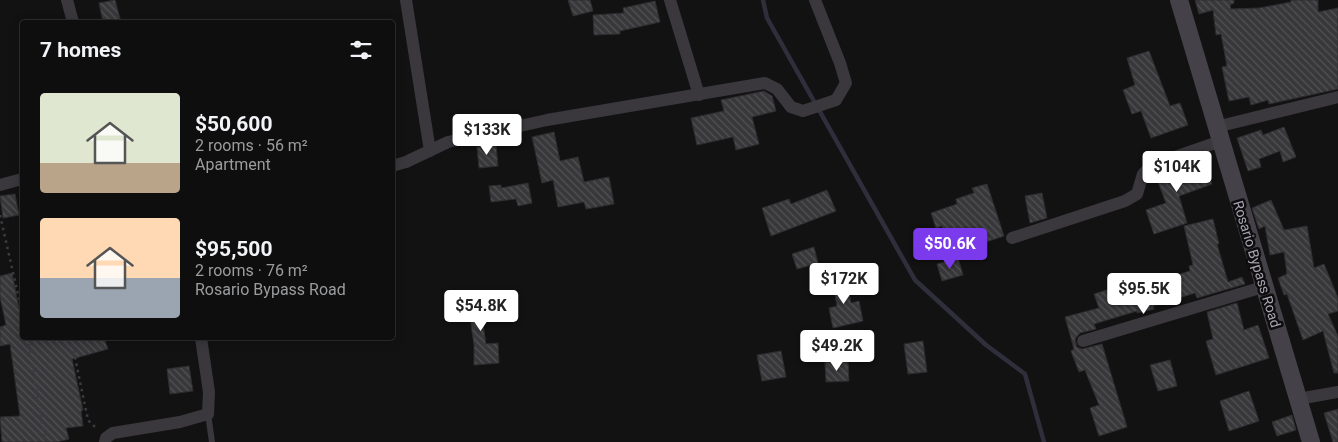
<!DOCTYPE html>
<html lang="en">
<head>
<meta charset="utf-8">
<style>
	body { margin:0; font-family:Roboto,sans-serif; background:#1c1c1c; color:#f1f3f6; height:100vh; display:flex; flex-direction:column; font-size:19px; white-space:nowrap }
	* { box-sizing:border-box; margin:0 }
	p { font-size:16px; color:#9b9c9e }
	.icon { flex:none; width:28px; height:28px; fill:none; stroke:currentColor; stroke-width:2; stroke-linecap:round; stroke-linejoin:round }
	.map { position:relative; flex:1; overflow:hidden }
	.sheet { position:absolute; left:20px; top:20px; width:375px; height:320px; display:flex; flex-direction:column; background:#0e0e0e; border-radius:5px; box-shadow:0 2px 12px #0003,0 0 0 1px #2e2e2e }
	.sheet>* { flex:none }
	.price { position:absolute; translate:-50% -42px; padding:0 11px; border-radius:5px; background:#fff; color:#222; font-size:16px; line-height:32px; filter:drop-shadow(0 1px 2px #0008) }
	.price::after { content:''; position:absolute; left:50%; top:30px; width:15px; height:11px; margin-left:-8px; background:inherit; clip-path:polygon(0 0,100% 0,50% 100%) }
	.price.on { background:#7c3aed; color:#fff }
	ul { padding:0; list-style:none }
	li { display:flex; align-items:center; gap:15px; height:125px; padding:0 20px }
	li span { display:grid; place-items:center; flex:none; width:140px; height:100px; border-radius:5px; color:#555 }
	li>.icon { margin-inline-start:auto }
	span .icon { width:60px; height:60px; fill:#fffc; stroke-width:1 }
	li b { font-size:21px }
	h2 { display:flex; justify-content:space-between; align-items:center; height:60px; padding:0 20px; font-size:21px }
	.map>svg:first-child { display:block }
</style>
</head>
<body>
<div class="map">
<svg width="1338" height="442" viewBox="0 0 1338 442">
	<defs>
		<pattern id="building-back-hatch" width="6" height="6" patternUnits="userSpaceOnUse" patternTransform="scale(1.25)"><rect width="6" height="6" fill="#38373a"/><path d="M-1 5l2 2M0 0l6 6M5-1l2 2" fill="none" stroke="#525154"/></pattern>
	</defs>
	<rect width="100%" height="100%" fill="#131213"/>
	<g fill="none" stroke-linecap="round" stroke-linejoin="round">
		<path stroke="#2f2f3c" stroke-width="4.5" d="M 763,0 L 767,18 L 915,280 L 986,345 L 1025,374 L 1044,442"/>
	</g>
	<g fill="url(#building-back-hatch)" stroke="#2e2c2f">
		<path d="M 115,0 L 121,22 L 103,22 L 99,3 Z"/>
		<path d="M 568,0 L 590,0 L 593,11 L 573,16 Z"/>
		<path d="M 1195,0 L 1234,0 L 1234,3 L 1230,5 L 1231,9 L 1259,8 L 1291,2 L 1291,0 L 1318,0 L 1318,12 L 1338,8 L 1338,89 L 1269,104 L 1268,100 L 1251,105 L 1249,97 L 1229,101 L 1222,67 L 1227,66 L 1221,34 L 1216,35 L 1213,10 L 1199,14 Z"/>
		<path d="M 655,1 L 660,22 L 620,31 L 620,34 L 594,35 L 593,15 L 624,13 L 623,8 Z"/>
		<path d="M 1149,51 L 1170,106 L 1180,103 L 1188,125 L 1151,138 L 1141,111 L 1132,114 L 1123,90 L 1135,85 L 1127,58 Z"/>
		<path d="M 764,91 L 772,96 L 776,111 L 752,117 L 759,144 L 736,150 L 733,137 L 697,145 L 691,118 L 724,111 L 721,100 Z"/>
		<path d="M 1284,127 L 1296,157 L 1283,162 L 1280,151 L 1259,159 L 1261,167 L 1248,171 L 1237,138 L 1261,130 L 1263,135 Z"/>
		<path d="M 554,132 L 560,161 L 578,157 L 584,182 L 609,177 L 614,204 L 586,209 L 584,202 L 558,207 L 553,180 L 542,183 L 532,137 Z"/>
		<path d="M 496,145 L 498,166 L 479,168 L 477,147 Z"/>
		<path d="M 1202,156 L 1212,184 L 1179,196 L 1187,223 L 1154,234 L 1146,210 L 1166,203 L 1155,174 Z"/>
		<path d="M 528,183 L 532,203 L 518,206 L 516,199 L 491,202 L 489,186 L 501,185 L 501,188 Z"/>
		<path d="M 987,184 L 1004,236 L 986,242 L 984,236 L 949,247 L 942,226 L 936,228 L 931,213 L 957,204 L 956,199 L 974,193 L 972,188 Z"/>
		<path d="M 827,190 L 836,211 L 771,236 L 762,208 L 789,199 L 791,204 Z"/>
		<path d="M 1042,193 L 1047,218 L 1030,223 L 1025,196 Z"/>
		<path d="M 15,194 L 19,215 L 3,218 L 0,196 Z"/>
		<path d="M 1271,200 L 1284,230 L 1307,226 L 1314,268 L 1324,264 L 1338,298 L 1338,311 L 1328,314 L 1338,336 L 1338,373 L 1334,373 L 1323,331 L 1303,340 L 1287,294 L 1284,295 L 1278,278 L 1287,274 L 1284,252 L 1270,255 L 1265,226 L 1259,229 L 1252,208 Z"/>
		<path d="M 1213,219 L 1219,244 L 1217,244 L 1228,282 L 1242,277 L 1245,284 L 1197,298 L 1195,293 L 1153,306 L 1154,309 L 1137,313 L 1137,311 L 1094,324 L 1096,329 L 1080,333 L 1075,339 L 1077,347 L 1082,349 L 1102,344 L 1127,427 L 1099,436 L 1090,408 L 1099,405 L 1085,370 L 1079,372 L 1071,351 L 1074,349 L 1065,317 L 1099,308 L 1094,294 L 1129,283 L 1129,281 L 1146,277 L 1147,284 L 1190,271 L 1189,266 L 1193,265 L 1184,226 Z"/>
		<path d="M 814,247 L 818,263 L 797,269 L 792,254 Z"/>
		<path d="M 958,258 L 963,275 L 942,281 L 937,264 Z"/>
		<path d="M 12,273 L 22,323 L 22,338 L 104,338 L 108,349 L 72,359 L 83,410 L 81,411 L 83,426 L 66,428 L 69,439 L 57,442 L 2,442 L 0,417 L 20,416 L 10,344 L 0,346 L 0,327 L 6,325 L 0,297 L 0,276 Z"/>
		<path d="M 846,275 L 851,303 L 859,301 L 863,321 L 833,328 L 829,308 L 837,306 L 832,278 Z"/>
		<path d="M 486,295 L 488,317 L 482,317 L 486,344 L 498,343 L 499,363 L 474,365 L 474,345 L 467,296 Z"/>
		<path d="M 1237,303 L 1244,330 L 1258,325 L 1269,358 L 1216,375 L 1206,341 L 1213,339 L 1207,312 Z"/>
		<path d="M 923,341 L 927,372 L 908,374 L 904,344 Z"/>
		<path d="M 781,351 L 786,377 L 762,381 L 757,355 Z"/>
		<path d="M 1170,360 L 1177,386 L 1158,391 L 1150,365 Z"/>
		<path d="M 848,361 L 849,381 L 826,382 L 825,362 Z"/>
		<path d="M 189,366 L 193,391 L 170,394 L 167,369 Z"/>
		<path d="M 1249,391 L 1259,421 L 1229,431 L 1220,401 Z"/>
		<path d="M 1338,409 L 1338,442 L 1333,442 L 1324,413 Z"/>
		<path d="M 1292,415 L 1296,430 L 1277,436 L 1272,422 Z"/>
	</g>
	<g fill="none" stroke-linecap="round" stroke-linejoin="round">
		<g stroke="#3d3b41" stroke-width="2.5" stroke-dasharray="2.5 4" stroke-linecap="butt">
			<path d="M 0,215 L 22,312"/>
			<path d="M 28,338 L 45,441"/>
			<path d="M 71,338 L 88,420 L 96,428"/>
		</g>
		<path stroke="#3a383d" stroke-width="6" d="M 208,414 L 212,442"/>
		<g stroke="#3a383d" stroke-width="12">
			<path d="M 67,0 L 73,22"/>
			<path d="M 406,0 L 430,151"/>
			<path d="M 670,0 L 699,95"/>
			<path d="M 1216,127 L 1338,97"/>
			<path d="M 392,166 L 406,162 L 448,142 L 547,120 L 765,83 L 777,89 L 791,107 L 803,111 L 836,100 L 846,83 L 840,63 L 815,0"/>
			<path d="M 0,185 L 22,179"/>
			<path d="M 1012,238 L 1125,201 L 1137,194 L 1143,174 L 1152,165 L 1221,141"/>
			<path d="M 1083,341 L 1263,287"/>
			<path d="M 1298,399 L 1338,392"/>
			<path d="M 105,442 L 106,438 L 113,433 L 180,422 L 208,414 L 209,392 L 201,338"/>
		</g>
		<path stroke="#444148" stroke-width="18" d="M 1179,0 L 1311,442"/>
	</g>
	<g text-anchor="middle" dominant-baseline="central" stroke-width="5" stroke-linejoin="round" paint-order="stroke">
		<g font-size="14" fill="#a9a5b2" stroke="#0e0d0e">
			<text transform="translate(1257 264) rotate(73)">Rosario Bypass Road</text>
		</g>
	</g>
</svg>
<b class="price" style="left:487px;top:156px">$133K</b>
<b class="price" style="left:1177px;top:193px">$104K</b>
<b class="price on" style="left:950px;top:270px">$50.6K</b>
<b class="price" style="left:844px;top:305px">$172K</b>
<b class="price" style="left:1144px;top:315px">$95.5K</b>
<b class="price" style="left:481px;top:332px">$54.8K</b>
<b class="price" style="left:837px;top:372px">$49.2K</b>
<section class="sheet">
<h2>7 homes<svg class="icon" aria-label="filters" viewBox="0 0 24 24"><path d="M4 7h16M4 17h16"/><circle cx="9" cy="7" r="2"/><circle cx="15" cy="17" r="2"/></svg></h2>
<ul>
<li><span style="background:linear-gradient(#dfe7d0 70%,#b9a48a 0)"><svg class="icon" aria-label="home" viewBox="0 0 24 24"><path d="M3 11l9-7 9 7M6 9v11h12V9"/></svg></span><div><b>$50,600</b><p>2 rooms · 56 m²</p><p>Apartment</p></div></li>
<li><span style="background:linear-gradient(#ffd9b3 60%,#9aa5b1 0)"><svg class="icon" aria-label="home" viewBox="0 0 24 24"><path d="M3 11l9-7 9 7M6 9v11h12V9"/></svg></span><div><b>$95,500</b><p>2 rooms · 76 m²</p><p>Rosario Bypass Road</p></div></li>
</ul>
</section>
</div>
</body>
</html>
